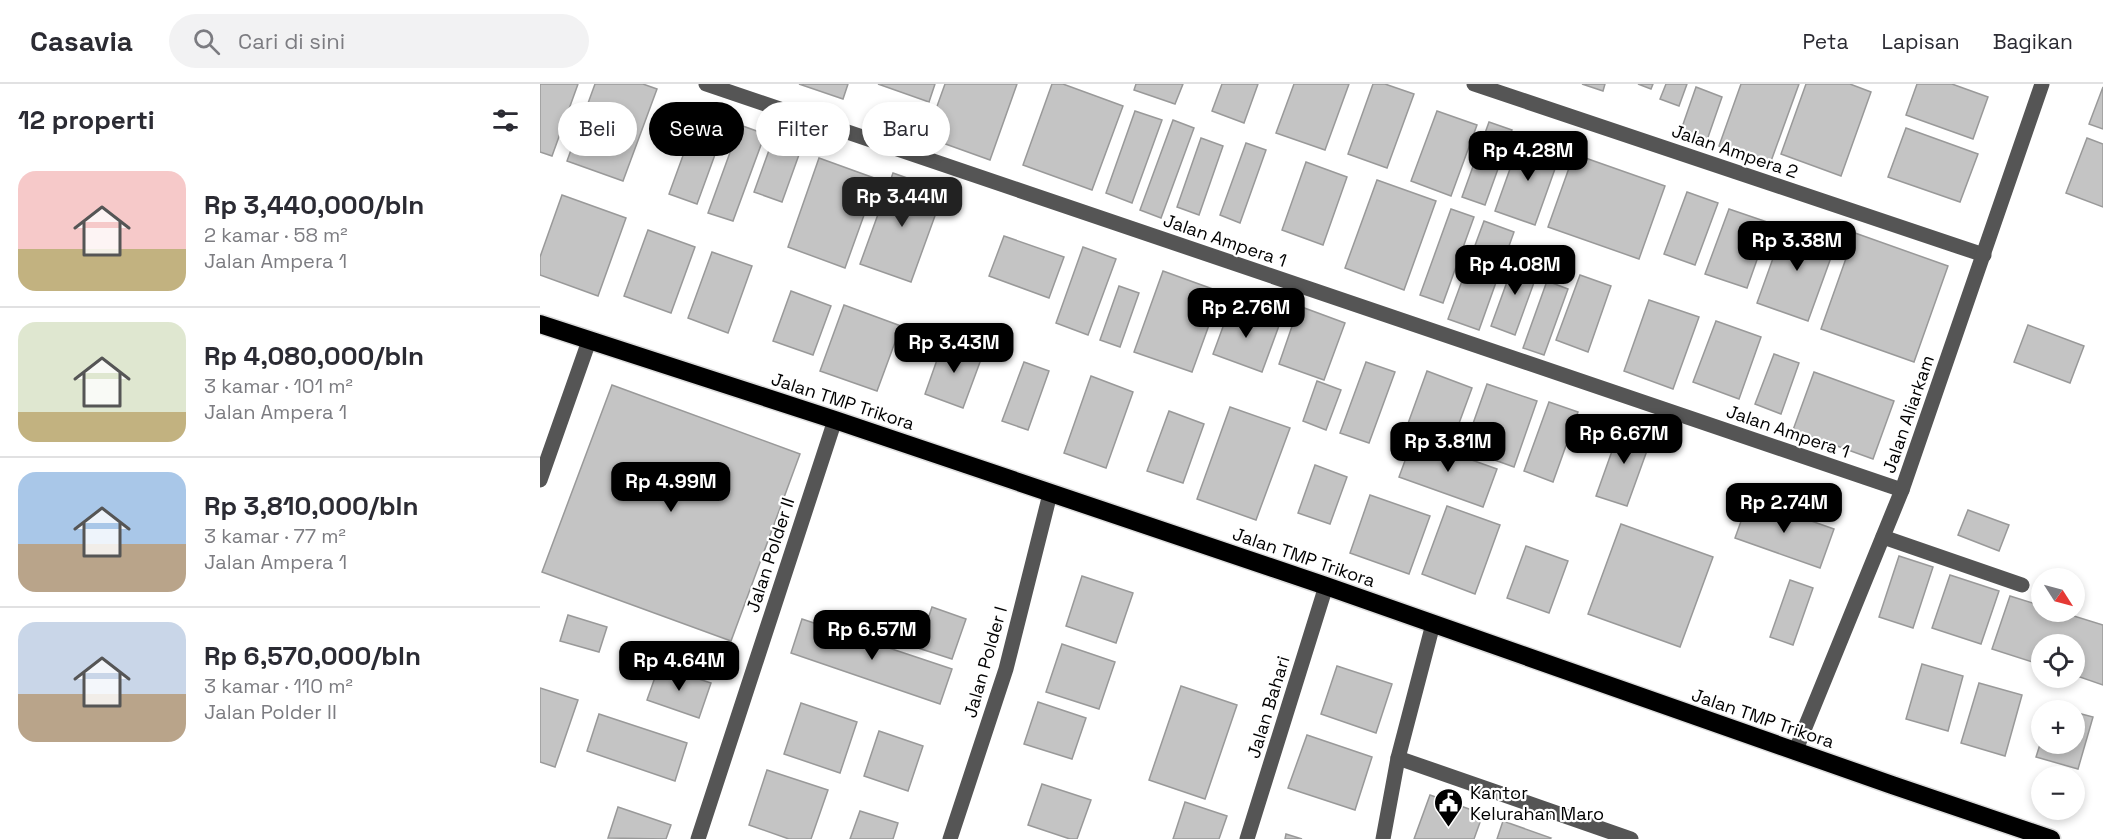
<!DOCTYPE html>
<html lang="id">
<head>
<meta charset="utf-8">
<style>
	body { margin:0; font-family:"Space Grotesk",sans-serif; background:#f2f2f3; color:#2b2b33; height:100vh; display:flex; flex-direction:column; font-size:22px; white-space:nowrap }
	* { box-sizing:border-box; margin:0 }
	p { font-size:20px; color:#7c7c81 }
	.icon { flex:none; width:33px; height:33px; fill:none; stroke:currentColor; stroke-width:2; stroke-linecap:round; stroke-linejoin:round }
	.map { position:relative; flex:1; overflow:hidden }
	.panel { display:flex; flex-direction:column; background:#fff; width:540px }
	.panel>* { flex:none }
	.hud { position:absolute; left:18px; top:18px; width:570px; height:54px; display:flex; gap:12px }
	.needle { width:39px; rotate:126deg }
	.fabs { position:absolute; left:1491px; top:484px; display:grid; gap:12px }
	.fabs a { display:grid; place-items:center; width:54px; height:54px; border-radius:50%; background:#fff; box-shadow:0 3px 9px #0003; font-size:30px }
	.price { position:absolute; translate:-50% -51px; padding:0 14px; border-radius:12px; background:#000; color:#fff; font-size:20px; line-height:39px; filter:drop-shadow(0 2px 3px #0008) }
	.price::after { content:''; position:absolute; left:50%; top:36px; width:18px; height:14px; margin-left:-9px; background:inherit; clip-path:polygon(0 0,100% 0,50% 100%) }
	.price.active { background:#222; color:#fff }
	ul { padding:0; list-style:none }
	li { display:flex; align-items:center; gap:18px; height:150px; padding:0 18px }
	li+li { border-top:2px solid #e1e1e2 }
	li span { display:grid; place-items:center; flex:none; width:168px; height:120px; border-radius:18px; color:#555 }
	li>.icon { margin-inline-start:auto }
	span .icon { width:72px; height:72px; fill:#fffc; stroke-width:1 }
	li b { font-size:26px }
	h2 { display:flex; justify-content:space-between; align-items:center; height:72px; padding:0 18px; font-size:26px }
	.chip { padding:0 21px; border-radius:27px; background:#fff; box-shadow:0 3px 9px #0003; font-size:21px; line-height:54px }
	.chip.active { background:#000; color:#fff }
	header { display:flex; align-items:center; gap:36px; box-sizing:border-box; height:84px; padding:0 30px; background:#fff; border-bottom:2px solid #e1e1e2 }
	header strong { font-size:28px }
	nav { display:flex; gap:33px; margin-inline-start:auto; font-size:21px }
	.search { width:420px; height:54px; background:#f2f2f3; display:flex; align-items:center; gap:15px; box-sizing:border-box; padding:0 21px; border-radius:33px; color:#7c7c81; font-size:22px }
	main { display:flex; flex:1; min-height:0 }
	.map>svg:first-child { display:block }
</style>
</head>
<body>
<header>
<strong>Casavia</strong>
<div class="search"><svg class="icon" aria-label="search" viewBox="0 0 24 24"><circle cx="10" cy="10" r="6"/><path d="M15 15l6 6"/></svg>Cari di sini</div>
<nav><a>Peta</a><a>Lapisan</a><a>Bagikan</a></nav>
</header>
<main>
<section class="panel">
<h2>12 properti<svg class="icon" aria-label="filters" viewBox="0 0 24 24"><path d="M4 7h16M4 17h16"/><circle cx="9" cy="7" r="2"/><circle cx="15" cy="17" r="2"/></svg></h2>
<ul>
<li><span style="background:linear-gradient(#f6c9c9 65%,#c2b280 0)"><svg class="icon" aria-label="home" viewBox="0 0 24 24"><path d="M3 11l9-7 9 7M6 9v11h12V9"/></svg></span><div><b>Rp 3,440,000/bln</b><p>2 kamar · 58 m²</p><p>Jalan Ampera 1</p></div></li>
<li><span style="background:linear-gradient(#dfe7d0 75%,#c2b280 0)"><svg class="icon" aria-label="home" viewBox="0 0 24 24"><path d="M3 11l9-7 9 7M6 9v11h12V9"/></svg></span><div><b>Rp 4,080,000/bln</b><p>3 kamar · 101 m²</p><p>Jalan Ampera 1</p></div></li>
<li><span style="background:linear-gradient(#a9c7e8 60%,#b9a48a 0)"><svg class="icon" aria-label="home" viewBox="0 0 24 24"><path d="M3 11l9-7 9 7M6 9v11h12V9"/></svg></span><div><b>Rp 3,810,000/bln</b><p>3 kamar · 77 m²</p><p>Jalan Ampera 1</p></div></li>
<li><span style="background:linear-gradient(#c9d6e8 60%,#b9a48a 0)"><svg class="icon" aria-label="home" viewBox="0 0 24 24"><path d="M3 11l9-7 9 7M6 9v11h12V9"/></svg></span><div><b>Rp 6,570,000/bln</b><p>3 kamar · 110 m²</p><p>Jalan Polder II</p></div></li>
</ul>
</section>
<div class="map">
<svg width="1563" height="755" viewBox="0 0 1563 755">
	<rect width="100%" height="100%" fill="#fff"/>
	<g fill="#c4c4c4" stroke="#999" stroke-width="1.5">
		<path d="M 0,0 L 38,0 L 12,72 L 0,68 Z"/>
		<path d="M 55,0 L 103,0 L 117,5 L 83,97 L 27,77 Z"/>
		<path d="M 259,0 L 308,0 L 303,15 Z"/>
		<path d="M 338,0 L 395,0 L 389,18 Z"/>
		<path d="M 405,0 L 477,0 L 450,76 L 386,53 Z"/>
		<path d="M 512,0 L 523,0 L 583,22 L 552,106 L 483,81 Z"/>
		<path d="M 596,0 L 643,0 L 635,20 L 594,6 Z"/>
		<path d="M 682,0 L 718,0 L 704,39 L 672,27 Z"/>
		<path d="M 754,0 L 809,0 L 785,66 L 736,49 Z"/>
		<path d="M 833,0 L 845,0 L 874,10 L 847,84 L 808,70 Z"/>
		<path d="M 1042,0 L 1065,0 L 1063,7 Z"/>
		<path d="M 1098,0 L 1113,0 L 1111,5 Z"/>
		<path d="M 1126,0 L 1147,0 L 1139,22 L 1120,15 Z"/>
		<path d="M 1201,0 L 1259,0 L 1230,80 L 1179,62 Z"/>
		<path d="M 1266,0 L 1310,0 L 1331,8 L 1301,92 L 1241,70 Z"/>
		<path d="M 1377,0 L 1412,0 L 1448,13 L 1433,55 L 1366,31 Z"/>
		<path d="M 1156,3 L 1182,13 L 1166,59 L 1140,49 Z"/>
		<path d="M 1563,3 L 1563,45 L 1549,40 Z"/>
		<path d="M 160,25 L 188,35 L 157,120 L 129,110 Z"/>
		<path d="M 595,27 L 622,36 L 592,119 L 566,109 Z"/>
		<path d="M 897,27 L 937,41 L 911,112 L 871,97 Z"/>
		<path d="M 633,36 L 654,44 L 621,134 L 600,126 Z"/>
		<path d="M 949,38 L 972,46 L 945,121 L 922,113 Z"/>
		<path d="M 200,41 L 225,50 L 193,137 L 168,129 Z"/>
		<path d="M 237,44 L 265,54 L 242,118 L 214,108 Z"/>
		<path d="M 1366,44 L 1438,70 L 1420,118 L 1348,93 Z"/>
		<path d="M 661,54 L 683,62 L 659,131 L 637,123 Z"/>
		<path d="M 981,54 L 1021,68 L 995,141 L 955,127 Z"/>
		<path d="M 1547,54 L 1563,60 L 1563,123 L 1526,109 Z"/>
		<path d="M 706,59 L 726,66 L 700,139 L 680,131 Z"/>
		<path d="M 1034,70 L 1125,102 L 1099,175 L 1008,143 Z"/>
		<path d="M 279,74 L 337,95 L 305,184 L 248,163 Z"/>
		<path d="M 766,78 L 807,93 L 783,161 L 742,146 Z"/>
		<path d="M 353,89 L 404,107 L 371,198 L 320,180 Z"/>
		<path d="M 837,96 L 896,117 L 864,206 L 805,184 Z"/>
		<path d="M 1147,108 L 1178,119 L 1155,181 L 1124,170 Z"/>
		<path d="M 22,111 L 86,134 L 58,212 L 0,191 L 0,173 Z"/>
		<path d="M 911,125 L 934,133 L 903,219 L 880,211 Z"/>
		<path d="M 1189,125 L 1230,139 L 1207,204 L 1165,190 Z"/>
		<path d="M 944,137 L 974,148 L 939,246 L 908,235 Z"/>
		<path d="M 1246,138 L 1297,157 L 1268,237 L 1217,219 Z"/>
		<path d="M 108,146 L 155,163 L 131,229 L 84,212 Z"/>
		<path d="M 1315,149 L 1408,182 L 1374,278 L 1281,245 Z"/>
		<path d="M 464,152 L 524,173 L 509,214 L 449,192 Z"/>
		<path d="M 543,163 L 576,175 L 548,251 L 516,239 Z"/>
		<path d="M 172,168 L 212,182 L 188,249 L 148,234 Z"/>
		<path d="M 976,173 L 1000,182 L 975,251 L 951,242 Z"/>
		<path d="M 623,187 L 681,208 L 652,288 L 594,268 Z"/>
		<path d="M 1040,191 L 1071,202 L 1048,268 L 1016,256 Z"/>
		<path d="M 1007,197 L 1028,205 L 1004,271 L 983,264 Z"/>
		<path d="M 579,202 L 599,209 L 580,263 L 560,256 Z"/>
		<path d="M 251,207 L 291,222 L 273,271 L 233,257 Z"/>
		<path d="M 1109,216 L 1159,233 L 1133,305 L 1084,287 Z"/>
		<path d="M 304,221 L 361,242 L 337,307 L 280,287 Z"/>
		<path d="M 691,221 L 740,239 L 722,288 L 673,270 Z"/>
		<path d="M 759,222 L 805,239 L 784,296 L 739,280 Z"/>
		<path d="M 1176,237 L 1221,253 L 1199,315 L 1153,298 Z"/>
		<path d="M 1488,241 L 1544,262 L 1530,299 L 1474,278 Z"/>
		<path d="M 404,256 L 443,270 L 423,324 L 385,310 Z"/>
		<path d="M 1234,270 L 1259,279 L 1241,330 L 1215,320 Z"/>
		<path d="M 484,278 L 509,287 L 488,346 L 462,337 Z"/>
		<path d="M 826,278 L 855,288 L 829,359 L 800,349 Z"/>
		<path d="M 887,287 L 932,304 L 911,361 L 866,345 Z"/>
		<path d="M 1274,288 L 1354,317 L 1333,375 L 1253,346 Z"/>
		<path d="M 551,292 L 593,308 L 566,384 L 524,369 Z"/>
		<path d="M 777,297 L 801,306 L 786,346 L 763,337 Z"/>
		<path d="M 947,300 L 997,317 L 974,383 L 924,365 Z"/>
		<path d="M 72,301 L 260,370 L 191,557 L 2,488 Z"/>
		<path d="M 1009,318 L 1038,328 L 1013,398 L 984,387 Z"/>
		<path d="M 690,323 L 750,344 L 716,436 L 657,415 Z"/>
		<path d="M 629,327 L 664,340 L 643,399 L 607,387 Z"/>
		<path d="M 1082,339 L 1113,350 L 1087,422 L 1056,412 Z"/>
		<path d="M 873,355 L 957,385 L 943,423 L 859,393 Z"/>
		<path d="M 775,381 L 807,393 L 790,440 L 758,429 Z"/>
		<path d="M 830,411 L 890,432 L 869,490 L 810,469 Z"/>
		<path d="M 1209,415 L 1294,445 L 1280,484 L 1195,454 Z"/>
		<path d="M 907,422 L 960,441 L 935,510 L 882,490 Z"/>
		<path d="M 1428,426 L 1469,441 L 1459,467 L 1418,451 Z"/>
		<path d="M 1081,440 L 1173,473 L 1140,563 L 1048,530 Z"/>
		<path d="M 986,462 L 1028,477 L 1009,529 L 967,514 Z"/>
		<path d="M 1359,472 L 1393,483 L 1373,544 L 1339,533 Z"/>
		<path d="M 1410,491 L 1459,507 L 1441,560 L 1392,544 Z"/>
		<path d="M 542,492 L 593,509 L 576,559 L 526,542 Z"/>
		<path d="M 1250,496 L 1273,504 L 1253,561 L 1230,553 Z"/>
		<path d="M 1470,512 L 1502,522 L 1502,528 L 1521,528 L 1563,541 L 1563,601 L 1534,591 L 1534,561 L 1502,561 L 1502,581 L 1452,565 Z"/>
		<path d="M 392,523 L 426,535 L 412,575 L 378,564 Z"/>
		<path d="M 28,531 L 67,543 L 59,568 L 20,557 Z"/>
		<path d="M 262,535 L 412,585 L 400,620 L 251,569 Z"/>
		<path d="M 522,560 L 575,578 L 559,625 L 506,608 Z"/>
		<path d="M 1382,580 L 1423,592 L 1408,647 L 1366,635 Z"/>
		<path d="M 119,582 L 171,599 L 159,634 L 107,616 Z"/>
		<path d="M 797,582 L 852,600 L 836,649 L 781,630 Z"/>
		<path d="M 1439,599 L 1482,611 L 1465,672 L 1421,659 Z"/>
		<path d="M 641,602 L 697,621 L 665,715 L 609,696 Z"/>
		<path d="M 0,604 L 38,616 L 15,683 L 0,678 Z"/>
		<path d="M 498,618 L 546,634 L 532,675 L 484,660 Z"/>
		<path d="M 261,619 L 317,638 L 300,689 L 244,670 Z"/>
		<path d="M 1511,621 L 1531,627 L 1509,627 Z"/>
		<path d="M 1534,628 L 1553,633 L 1538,685 L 1496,673 L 1502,654 L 1502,660 L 1534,660 Z"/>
		<path d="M 59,630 L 147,659 L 135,697 L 47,667 Z"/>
		<path d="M 339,647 L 383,662 L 368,707 L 324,692 Z"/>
		<path d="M 767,651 L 832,673 L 815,726 L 748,704 Z"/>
		<path d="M 227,686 L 288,706 L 271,755 L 249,755 L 209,741 Z"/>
		<path d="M 502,700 L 551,716 L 537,755 L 530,755 L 488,741 Z"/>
		<path d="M 890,711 L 943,730 L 934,755 L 874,755 Z"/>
		<path d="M 645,718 L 687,732 L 679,755 L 633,755 Z"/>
		<path d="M 78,723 L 131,741 L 126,755 L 68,754 Z"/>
		<path d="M 320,727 L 358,739 L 353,755 L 310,755 Z"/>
		<path d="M 963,737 L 1011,754 L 1010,755 L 957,755 Z"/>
		<path d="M 746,750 L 762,755 L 745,755 Z"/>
	</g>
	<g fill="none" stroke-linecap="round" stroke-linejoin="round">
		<defs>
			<path id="highway" d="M 0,240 L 295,336 L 786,502 L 1352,701 L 1511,755"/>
		</defs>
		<use href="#highway" stroke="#dbdbdb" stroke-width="21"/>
		<g stroke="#555" stroke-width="15">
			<path d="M 166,0 L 1362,406"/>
			<path d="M 934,0 L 1444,171"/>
			<path d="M 0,396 L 49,257"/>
			<path d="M 1343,453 L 1482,501"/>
			<path d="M 1255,668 L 1362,406 L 1502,0"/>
			<path d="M 858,674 L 1091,755"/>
			<path d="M 158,755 L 295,336"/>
			<path d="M 410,755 L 466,585 L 510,410"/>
			<path d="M 707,755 L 786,502"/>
			<path d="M 843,755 L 858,674 L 893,540"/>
		</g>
		<use href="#highway" stroke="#000" stroke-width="18"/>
	</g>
	<defs>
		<symbol id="civic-pin" viewBox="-11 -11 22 30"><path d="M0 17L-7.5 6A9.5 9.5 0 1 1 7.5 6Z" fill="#000" stroke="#fff"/><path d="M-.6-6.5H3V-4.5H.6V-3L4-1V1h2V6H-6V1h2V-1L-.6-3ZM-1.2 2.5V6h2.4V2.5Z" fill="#fff"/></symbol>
	</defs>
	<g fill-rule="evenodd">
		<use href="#civic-pin" x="892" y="702" width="33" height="45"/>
	</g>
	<g text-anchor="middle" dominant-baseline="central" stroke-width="4.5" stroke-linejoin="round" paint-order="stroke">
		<g font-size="18" fill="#000" stroke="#fff">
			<text transform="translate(1195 67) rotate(19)">Jalan Ampera 2</text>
			<text transform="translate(685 156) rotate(19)">Jalan Ampera 1</text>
			<text transform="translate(303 317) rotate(18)">Jalan TMP Trikora</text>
			<text transform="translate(1368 330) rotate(-71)">Jalan Aliarkam</text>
			<text transform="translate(1248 347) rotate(19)">Jalan Ampera 1</text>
			<text transform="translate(230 471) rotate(-72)">Jalan Polder II</text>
			<text transform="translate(764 473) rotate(19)">Jalan TMP Trikora</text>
			<text transform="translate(445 578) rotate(-74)">Jalan Polder I</text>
			<text transform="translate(728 623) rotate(-73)">Jalan Bahari</text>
			<text transform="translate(1223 634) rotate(19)">Jalan TMP Trikora</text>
		</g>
		<g font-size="18" fill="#000" stroke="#fff" text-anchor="start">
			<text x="930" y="708">Kantor<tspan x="930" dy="21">Kelurahan Maro</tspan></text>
		</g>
	</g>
</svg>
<div class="fabs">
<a><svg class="needle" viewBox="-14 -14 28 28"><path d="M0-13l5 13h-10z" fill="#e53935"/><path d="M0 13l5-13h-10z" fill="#7c7c81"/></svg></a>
<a><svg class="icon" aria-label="locate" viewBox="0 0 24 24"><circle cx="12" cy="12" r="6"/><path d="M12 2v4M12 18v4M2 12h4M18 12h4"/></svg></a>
<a>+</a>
<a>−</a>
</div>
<b class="price" style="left:988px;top:98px">Rp 4.28M</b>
<b class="price active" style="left:362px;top:144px">Rp 3.44M</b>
<b class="price" style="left:1257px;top:188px">Rp 3.38M</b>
<b class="price" style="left:975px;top:212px">Rp 4.08M</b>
<b class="price" style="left:706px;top:255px">Rp 2.76M</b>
<b class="price" style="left:414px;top:290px">Rp 3.43M</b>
<b class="price" style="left:1084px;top:381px">Rp 6.67M</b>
<b class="price" style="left:908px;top:389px">Rp 3.81M</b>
<b class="price" style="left:131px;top:429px">Rp 4.99M</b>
<b class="price" style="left:1244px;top:450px">Rp 2.74M</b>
<b class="price" style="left:332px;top:577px">Rp 6.57M</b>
<b class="price" style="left:139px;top:608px">Rp 4.64M</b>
<div class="hud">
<a class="chip">Beli</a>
<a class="chip active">Sewa</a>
<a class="chip">Filter</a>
<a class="chip">Baru</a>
</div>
</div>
</main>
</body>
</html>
